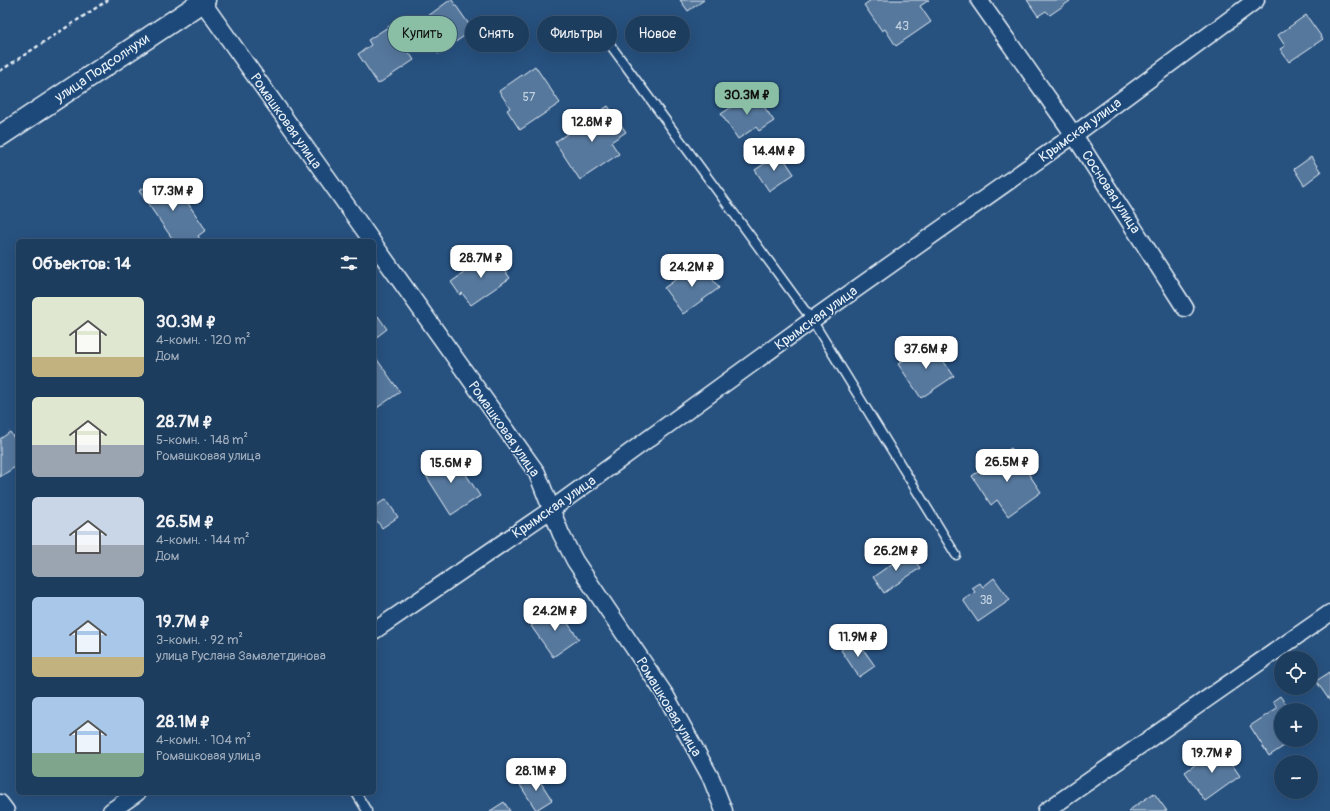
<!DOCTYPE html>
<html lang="ru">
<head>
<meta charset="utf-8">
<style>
	body { margin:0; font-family:Pangolin,sans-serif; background:#254465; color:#f1f3f6; height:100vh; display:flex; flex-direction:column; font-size:15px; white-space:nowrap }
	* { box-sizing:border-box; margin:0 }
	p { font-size:13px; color:#a0aebd }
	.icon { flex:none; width:22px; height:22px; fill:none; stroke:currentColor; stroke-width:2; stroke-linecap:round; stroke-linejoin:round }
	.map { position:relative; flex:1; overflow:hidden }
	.sheet { position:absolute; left:16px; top:239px; width:360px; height:556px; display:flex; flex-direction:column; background:#1d3d5f; border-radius:6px; box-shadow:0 4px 16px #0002,0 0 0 1px #3b5674 }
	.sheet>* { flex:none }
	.top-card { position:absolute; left:388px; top:16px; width:380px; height:36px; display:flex; gap:8px }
	.fabs { position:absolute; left:1274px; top:651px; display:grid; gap:8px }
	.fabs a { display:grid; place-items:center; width:44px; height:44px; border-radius:50%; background:#1d3d5f; box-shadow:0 4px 16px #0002,0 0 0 1px #3b5674; font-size:20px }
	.price { position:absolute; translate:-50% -34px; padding:0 9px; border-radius:8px; background:#fff; color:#222; font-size:13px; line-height:26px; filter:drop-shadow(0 1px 2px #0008) }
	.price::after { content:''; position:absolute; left:50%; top:24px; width:12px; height:9px; margin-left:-6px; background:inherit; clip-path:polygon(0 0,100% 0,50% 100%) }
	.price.active { background:#8abfa5; color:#111 }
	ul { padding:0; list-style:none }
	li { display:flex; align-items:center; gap:12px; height:100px; padding:0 16px }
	li span { display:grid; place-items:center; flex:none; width:112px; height:80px; border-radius:6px; color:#555 }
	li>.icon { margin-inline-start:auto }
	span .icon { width:48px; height:48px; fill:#fffc; stroke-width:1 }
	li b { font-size:17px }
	h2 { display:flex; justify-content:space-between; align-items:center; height:48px; padding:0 16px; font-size:17px }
	.tag { padding:0 14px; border-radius:18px; background:#1d3d5f; box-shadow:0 4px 16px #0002,0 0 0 1px #3b5674; font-size:14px; line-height:36px }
	.tag.active { background:#8abfa5; color:#111 }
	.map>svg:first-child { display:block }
</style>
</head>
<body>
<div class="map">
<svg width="1330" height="811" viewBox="0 0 1330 811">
	<rect width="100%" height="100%" fill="#27517f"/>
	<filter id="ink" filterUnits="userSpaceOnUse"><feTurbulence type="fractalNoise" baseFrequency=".025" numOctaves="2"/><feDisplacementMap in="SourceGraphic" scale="8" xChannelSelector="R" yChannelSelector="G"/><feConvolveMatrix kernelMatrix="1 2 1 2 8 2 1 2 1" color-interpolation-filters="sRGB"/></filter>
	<g filter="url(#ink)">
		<g fill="#57789d" stroke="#e8f1f8">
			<path d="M 450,0 L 452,0 L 473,30 L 438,54 L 417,24 Z"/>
			<path d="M 680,0 L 704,0 L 688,11 Z"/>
			<path d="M 871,0 L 929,0 L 920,6 L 931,22 L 896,46 L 885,29 L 882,31 L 864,5 Z"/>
			<path d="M 1027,0 L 1069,0 L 1070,1 L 1050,15 L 1046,11 L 1038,16 Z"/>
			<path d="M 1306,15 L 1323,39 L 1289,62 L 1280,49 L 1285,46 L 1278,35 Z"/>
			<path d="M 391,25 L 414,60 L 378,84 L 358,54 L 371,45 L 368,40 Z"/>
			<path d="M 535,66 L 560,103 L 520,130 L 507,110 L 510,108 L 499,91 Z"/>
			<path d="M 754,92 L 774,121 L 759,131 L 756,127 L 738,139 L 721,114 Z"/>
			<path d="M 608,106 L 626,132 L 611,142 L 619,154 L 580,180 L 555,142 Z"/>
			<path d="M 780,153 L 794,174 L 769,191 L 755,170 Z"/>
			<path d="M 1311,157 L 1321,172 L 1304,185 L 1294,169 Z"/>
			<path d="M 158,178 L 166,190 L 175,184 L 206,230 L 198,236 L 201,241 L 174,241 L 139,191 Z"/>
			<path d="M 492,253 L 510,278 L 471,305 L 462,293 L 460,295 L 451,282 Z"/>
			<path d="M 700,262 L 719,288 L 683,314 L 664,288 Z"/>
			<path d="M 378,316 L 387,329 L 374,339 L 374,319 Z"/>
			<path d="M 930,342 L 954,376 L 921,398 L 898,364 Z"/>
			<path d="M 376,358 L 400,392 L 374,410 L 374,360 Z"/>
			<path d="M 10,432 L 18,444 L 18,465 L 0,477 L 0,439 Z"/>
			<path d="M 1011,448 L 1041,492 L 1008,516 L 997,500 L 991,505 L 972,476 Z"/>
			<path d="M 452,453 L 480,496 L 451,515 L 423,471 Z"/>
			<path d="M 386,499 L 398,517 L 382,528 L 374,517 L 374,507 Z"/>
			<path d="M 909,552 L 920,568 L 884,593 L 873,577 Z"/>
			<path d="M 994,578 L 1010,600 L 978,622 L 963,600 L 975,592 L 972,588 L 980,583 L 983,587 Z"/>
			<path d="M 557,608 L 579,639 L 553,657 L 531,626 Z"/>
			<path d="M 856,639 L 875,666 L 859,677 L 841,650 Z"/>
			<path d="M 1330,672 L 1330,701 L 1316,681 Z"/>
			<path d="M 1280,696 L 1290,710 L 1281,710 L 1281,740 L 1293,740 L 1269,756 L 1250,726 L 1277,708 L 1273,701 Z"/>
			<path d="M 1220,747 L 1240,776 L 1205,801 L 1185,772 Z"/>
			<path d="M 536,775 L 552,800 L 536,810 L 520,785 Z"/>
			<path d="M 1154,793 L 1167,811 L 1128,811 Z"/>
			<path d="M 504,802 L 510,811 L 490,811 Z"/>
		</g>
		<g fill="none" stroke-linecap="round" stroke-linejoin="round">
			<defs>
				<g id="service">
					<path d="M 606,39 L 812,320 L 956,555"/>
					<path d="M 356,793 L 367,811"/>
				</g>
				<g id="minor">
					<path d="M 201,0 L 372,241"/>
					<path d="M 979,0 L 1074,135 L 1185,308"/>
					<path d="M 374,244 L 537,473 L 561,534 L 575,561 L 666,696 L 711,778 L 724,811"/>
					<path d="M 374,631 L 552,509 L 812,320 L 1074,135 L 1256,0"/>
					<path d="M 0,803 L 6,811"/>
					<path d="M 111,811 L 137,793"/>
					<path d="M 1046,811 L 1330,613"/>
				</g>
				<path id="tertiary" d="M 0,136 L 205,0"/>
			</defs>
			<use href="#service" stroke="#e8f1f8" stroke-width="11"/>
			<use href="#minor" stroke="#e8f1f8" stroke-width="19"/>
			<use href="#tertiary" stroke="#e8f1f8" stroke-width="23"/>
			<path stroke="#e8f1f8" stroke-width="2.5" stroke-dasharray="4 3" stroke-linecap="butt" d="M 0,71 L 108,0"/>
			<use href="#service" stroke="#1f4a7a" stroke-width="8"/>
			<use href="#minor" stroke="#1f4a7a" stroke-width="16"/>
			<use href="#tertiary" stroke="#1f4a7a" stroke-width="20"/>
		</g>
	</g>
	<g text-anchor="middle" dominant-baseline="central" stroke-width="3" stroke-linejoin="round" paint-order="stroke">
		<g font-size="12" fill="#c4d3e1">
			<text x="902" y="26">43</text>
			<text x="529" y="97">57</text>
			<text x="986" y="600">38</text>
		</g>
		<g font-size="14" fill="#e8f1f8" stroke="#1f4a7a">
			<text transform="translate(102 68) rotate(-34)">улица Подсолнухи</text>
			<text transform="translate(286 121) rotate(55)">Ромашковая улица</text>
			<text transform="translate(1080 130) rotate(-36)">Крымская улица</text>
			<text transform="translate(1111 192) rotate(57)">Сосновая улица</text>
			<text transform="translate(816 318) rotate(-36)">Крымская улица</text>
			<text transform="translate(504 429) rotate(55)">Ромашковая улица</text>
			<text transform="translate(554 507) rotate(-35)">Крымская улица</text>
			<text transform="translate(669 707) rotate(59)">Ромашковая улица</text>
		</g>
	</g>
</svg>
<div class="fabs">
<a><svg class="icon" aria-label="locate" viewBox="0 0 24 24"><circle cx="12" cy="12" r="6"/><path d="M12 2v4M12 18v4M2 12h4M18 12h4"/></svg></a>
<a>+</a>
<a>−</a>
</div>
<b class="price active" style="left:747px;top:116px">30.3M ₽</b>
<b class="price" style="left:592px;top:143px">12.8M ₽</b>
<b class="price" style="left:774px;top:172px">14.4M ₽</b>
<b class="price" style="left:173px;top:212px">17.3M ₽</b>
<b class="price" style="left:481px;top:279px">28.7M ₽</b>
<b class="price" style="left:692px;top:288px">24.2M ₽</b>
<b class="price" style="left:926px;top:370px">37.6M ₽</b>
<b class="price" style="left:1007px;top:483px">26.5M ₽</b>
<b class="price" style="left:451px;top:484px">15.6M ₽</b>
<b class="price" style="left:896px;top:572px">26.2M ₽</b>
<b class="price" style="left:555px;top:632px">24.2M ₽</b>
<b class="price" style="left:858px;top:658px">11.9M ₽</b>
<b class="price" style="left:1212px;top:774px">19.7M ₽</b>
<b class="price" style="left:536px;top:792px">28.1M ₽</b>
<div class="top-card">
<a class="tag active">Купить</a>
<a class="tag">Снять</a>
<a class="tag">Фильтры</a>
<a class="tag">Новое</a>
</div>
<section class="sheet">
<h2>Объектов: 14<svg class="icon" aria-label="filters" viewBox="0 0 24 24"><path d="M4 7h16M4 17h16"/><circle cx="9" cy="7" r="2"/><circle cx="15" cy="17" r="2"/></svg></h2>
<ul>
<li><span style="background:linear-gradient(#dfe7d0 75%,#c2b280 0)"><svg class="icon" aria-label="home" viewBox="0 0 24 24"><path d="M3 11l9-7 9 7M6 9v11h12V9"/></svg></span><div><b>30.3M ₽</b><p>4-комн. · 120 m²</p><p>Дом</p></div></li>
<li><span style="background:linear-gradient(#dfe7d0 60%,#9aa5b1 0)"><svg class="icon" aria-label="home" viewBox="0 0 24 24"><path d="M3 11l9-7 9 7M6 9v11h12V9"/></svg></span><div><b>28.7M ₽</b><p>5-комн. · 148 m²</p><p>Ромашковая улица</p></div></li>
<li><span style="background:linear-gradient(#c9d6e8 60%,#9aa5b1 0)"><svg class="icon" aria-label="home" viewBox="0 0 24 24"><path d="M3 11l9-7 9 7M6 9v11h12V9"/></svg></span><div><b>26.5M ₽</b><p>4-комн. · 144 m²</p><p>Дом</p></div></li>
<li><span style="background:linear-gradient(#a9c7e8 75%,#c2b280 0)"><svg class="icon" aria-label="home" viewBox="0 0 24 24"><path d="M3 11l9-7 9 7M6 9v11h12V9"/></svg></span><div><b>19.7M ₽</b><p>3-комн. · 92 m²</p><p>улица Руслана Замалетдинова</p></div></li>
<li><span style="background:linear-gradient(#a9c7e8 70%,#7fa58c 0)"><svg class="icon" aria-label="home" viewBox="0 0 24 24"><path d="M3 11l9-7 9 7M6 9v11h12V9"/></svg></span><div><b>28.1M ₽</b><p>4-комн. · 104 m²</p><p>Ромашковая улица</p></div></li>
</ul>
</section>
</div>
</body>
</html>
